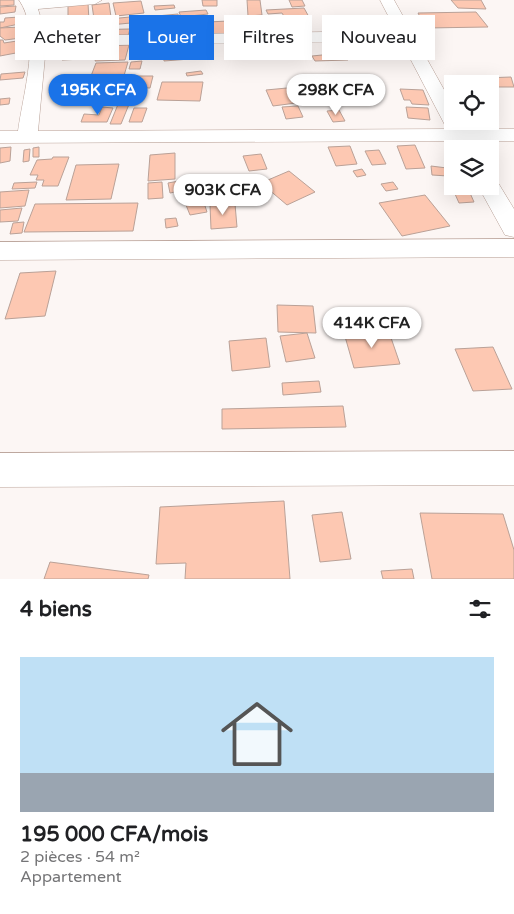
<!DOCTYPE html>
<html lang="fr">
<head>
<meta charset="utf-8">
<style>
	body { margin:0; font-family:"Varela Round",sans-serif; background:#f6f6f6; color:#202124; height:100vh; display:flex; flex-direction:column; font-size:19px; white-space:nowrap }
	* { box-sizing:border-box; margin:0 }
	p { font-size:16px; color:#757577 }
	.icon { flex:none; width:28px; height:28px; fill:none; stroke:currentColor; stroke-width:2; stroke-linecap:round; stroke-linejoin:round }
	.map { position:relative; height:579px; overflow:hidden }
	.side { display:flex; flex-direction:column; background:#fff; flex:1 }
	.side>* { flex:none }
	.banner { position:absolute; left:15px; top:15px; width:485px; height:45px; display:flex; gap:10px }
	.fabs { position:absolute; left:444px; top:75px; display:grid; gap:10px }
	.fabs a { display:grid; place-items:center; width:55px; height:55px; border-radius:0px; background:#fff; box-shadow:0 5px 20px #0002; font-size:25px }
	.price { position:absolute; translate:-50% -42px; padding:0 11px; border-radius:18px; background:#fff; color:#222; font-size:16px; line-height:32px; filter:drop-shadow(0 1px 2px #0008) }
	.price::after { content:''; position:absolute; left:50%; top:30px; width:15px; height:11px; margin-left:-8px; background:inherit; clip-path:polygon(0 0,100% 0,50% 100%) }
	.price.current { background:#1a73e8; color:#fff }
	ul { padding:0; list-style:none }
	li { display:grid; align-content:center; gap:10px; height:265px; padding:0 20px }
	li span { display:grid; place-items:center; height:155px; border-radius:0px; color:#555 }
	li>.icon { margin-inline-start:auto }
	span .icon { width:90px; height:90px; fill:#fffc; stroke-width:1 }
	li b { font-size:21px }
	h2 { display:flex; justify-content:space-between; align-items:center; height:60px; padding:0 20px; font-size:21px }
	.chip { padding:0 18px; border-radius:0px; background:#fff; box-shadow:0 5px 20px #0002; font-size:18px; line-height:45px }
	.chip.current { background:#1a73e8; color:#fff }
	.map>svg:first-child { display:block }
</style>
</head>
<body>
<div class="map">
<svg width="514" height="579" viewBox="0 0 514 579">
	<rect width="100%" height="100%" fill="#fcf6f4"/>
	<g fill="#fdc8b2" stroke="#baa197">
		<path d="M 0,0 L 14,0 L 14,5 L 0,6 Z"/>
		<path d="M 202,0 L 217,0 L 217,6 L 203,6 Z"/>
		<path d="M 247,0 L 260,0 L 262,15 L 248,16 Z"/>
		<path d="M 289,0 L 302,0 L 305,6 L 292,7 Z"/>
		<path d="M 451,0 L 481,0 L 486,9 L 458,8 Z"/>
		<path d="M 141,1 L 144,13 L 116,16 L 113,3 Z"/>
		<path d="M 88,3 L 89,21 L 140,16 L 141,22 L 68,29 L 68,5 Z"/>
		<path d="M 109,3 L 111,17 L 94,19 L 92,5 Z"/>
		<path d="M 174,5 L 175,8 L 155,10 L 154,6 Z"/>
		<path d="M 16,6 L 15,12 L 0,14 L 0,7 Z"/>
		<path d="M 304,8 L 309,17 L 285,18 L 282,13 L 268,14 L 266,10 Z"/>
		<path d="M 206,10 L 208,14 L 181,17 L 179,12 Z"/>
		<path d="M 476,12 L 488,27 L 426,28 L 418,13 Z"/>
		<path d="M 178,14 L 180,25 L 173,26 L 174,30 L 148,32 L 146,17 Z"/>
		<path d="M 19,17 L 19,24 L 0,28 L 0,22 L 4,22 L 5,18 Z"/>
		<path d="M 305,20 L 310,28 L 263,32 L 259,23 Z"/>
		<path d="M 229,21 L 230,34 L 206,34 L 207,22 Z"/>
		<path d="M 200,22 L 201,29 L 191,30 L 190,23 Z"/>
		<path d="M 20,27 L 21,38 L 5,40 L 0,36 L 0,28 Z"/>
		<path d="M 130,29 L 128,36 L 86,36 L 88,30 Z"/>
		<path d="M 0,40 L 3,40 L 4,43 L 17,41 L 21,52 L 0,56 Z"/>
		<path d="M 288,44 L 291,59 L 266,59 L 264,45 Z"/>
		<path d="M 129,45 L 125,60 L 95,61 L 100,46 Z"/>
		<path d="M 188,48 L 190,59 L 164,61 L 163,50 Z"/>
		<path d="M 85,51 L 83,59 L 62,60 L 65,52 Z"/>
		<path d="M 342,53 L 348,60 L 315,61 L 312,56 Z"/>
		<path d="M 142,61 L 140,69 L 129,69 L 131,62 Z"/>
		<path d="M 128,62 L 123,79 L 104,79 L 105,75 L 91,76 L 96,63 Z"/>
		<path d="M 201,71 L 203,74 L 187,76 L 186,73 Z"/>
		<path d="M 25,72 L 23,78 L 0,80 L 1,74 Z"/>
		<path d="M 127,76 L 153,76 L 150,88 L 122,87 Z"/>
		<path d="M 511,77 L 514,87 L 490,87 L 490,84 L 484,78 Z"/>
		<path d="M 81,81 L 89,81 L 87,93 L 78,93 Z"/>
		<path d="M 332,81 L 337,92 L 307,94 L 303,83 Z"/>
		<path d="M 338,81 L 353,81 L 357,94 L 342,94 Z"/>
		<path d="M 76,82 L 75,91 L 61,93 L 62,84 Z"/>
		<path d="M 162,82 L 203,82 L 200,101 L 157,100 Z"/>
		<path d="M 287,88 L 296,103 L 273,106 L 266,90 Z"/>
		<path d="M 400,89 L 423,90 L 429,105 L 412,104 L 410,100 L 404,100 Z"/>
		<path d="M 76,92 L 76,99 L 60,101 L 60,93 Z"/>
		<path d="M 121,97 L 132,97 L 121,124 L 110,124 Z"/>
		<path d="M 10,98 L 9,104 L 0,105 L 0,99 Z"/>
		<path d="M 298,106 L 303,117 L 286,119 L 282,107 Z"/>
		<path d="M 102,107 L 113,108 L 107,122 L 81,122 L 84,114 L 99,115 Z"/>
		<path d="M 406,107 L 428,108 L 430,120 L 408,118 Z"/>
		<path d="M 134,108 L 147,108 L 142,122 L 129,122 Z"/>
		<path d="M 339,110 L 345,121 L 333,122 L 327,111 Z"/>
		<path d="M 415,145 L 425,168 L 406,169 L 397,146 Z"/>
		<path d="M 350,146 L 357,164 L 336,166 L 328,147 Z"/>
		<path d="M 11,147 L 10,161 L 0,163 L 0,148 Z"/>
		<path d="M 39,147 L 39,157 L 33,157 L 33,148 Z"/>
		<path d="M 30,149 L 29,161 L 23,162 L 24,150 Z"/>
		<path d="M 379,150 L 386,164 L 372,165 L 365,151 Z"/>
		<path d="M 175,153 L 175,179 L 148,181 L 150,155 Z"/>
		<path d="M 261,154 L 267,169 L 249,171 L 243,156 Z"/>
		<path d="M 53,157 L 69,157 L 58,186 L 42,186 L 44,180 L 36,180 L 38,175 L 30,175 L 37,160 L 52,159 Z"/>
		<path d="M 119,164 L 111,199 L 66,200 L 76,165 Z"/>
		<path d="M 431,166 L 447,168 L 448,176 L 432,175 Z"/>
		<path d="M 362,169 L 366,175 L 357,177 L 353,171 Z"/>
		<path d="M 289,171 L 315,192 L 287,205 L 261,183 Z"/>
		<path d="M 190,179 L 192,189 L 170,193 L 168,183 Z"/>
		<path d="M 37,182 L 35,188 L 12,189 L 14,183 Z"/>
		<path d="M 162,182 L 163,198 L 148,199 L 148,183 Z"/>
		<path d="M 393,182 L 398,189 L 386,191 L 381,184 Z"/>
		<path d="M 29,190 L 25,206 L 0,208 L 0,192 Z"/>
		<path d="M 470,193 L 474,202 L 459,203 L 455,194 Z"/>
		<path d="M 425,195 L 450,226 L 402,236 L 379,203 Z"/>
		<path d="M 202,197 L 207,212 L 190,215 L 184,200 Z"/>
		<path d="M 138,203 L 133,231 L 24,232 L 35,204 Z"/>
		<path d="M 235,204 L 237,227 L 211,229 L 210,205 Z"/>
		<path d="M 22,208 L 18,221 L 0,222 L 0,210 Z"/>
		<path d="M 176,218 L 178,226 L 166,228 L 165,219 Z"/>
		<path d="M 24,222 L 22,233 L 10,234 L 13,223 Z"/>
		<path d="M 56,271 L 45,316 L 5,319 L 20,273 Z"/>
		<path d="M 277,305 L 313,306 L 316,333 L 278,332 Z"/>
		<path d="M 388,329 L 400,364 L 354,368 L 344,333 Z"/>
		<path d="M 307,333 L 315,358 L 286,362 L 280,336 Z"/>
		<path d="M 266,338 L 270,367 L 232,371 L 229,341 Z"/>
		<path d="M 493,347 L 512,389 L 473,391 L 455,349 Z"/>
		<path d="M 319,381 L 321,392 L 283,395 L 282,383 Z"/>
		<path d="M 343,406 L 346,427 L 222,429 L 222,409 Z"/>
		<path d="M 284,501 L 290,579 L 185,579 L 186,563 L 156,564 L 160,507 Z"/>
		<path d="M 342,512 L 351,559 L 320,562 L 312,515 Z"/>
		<path d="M 420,513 L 503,514 L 514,550 L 514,579 L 432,579 Z"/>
		<path d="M 50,562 L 149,575 L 148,579 L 44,579 Z"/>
		<path d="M 412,569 L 414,579 L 383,579 L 381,571 Z"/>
	</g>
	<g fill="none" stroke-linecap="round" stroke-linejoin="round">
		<defs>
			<g id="minor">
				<path d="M 19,0 L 102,0 L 95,4 L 38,9 L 46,36 L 396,31 L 380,0 L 394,0 L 452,104 L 452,121 L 462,121 L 467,129 L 514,129 L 514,141 L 474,141 L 477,149 L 457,149 L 453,141 L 0,143 L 0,131 L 18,131 C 23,94 42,32 19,0 ZM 401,41 L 447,129 L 38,131 L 46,46 Z"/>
				<path d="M 490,179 L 497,181 L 514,209 L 514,237 L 505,235 L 478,186 L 490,186 Z"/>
				<path d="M 514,239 L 514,257 L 0,260 L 0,242 Z"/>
				<path d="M 514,451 L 514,485 L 0,487 L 0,453 Z"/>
			</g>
		</defs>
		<use href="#minor" stroke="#b8a096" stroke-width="1"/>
		<use href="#minor" fill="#fff" fill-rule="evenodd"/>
	</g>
</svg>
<div class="fabs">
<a><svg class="icon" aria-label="locate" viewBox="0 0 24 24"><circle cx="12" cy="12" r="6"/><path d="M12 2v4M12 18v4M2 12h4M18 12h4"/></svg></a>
<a><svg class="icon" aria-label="layers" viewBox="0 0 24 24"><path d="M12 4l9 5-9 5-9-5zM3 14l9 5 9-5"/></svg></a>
</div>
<b class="price current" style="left:98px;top:116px">195K CFA</b>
<b class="price" style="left:336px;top:116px">298K CFA</b>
<b class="price" style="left:223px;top:216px">903K CFA</b>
<b class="price" style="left:372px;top:349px">414K CFA</b>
<div class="banner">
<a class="chip">Acheter</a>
<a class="chip current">Louer</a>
<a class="chip">Filtres</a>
<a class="chip">Nouveau</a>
</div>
</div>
<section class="side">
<h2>4 biens<svg class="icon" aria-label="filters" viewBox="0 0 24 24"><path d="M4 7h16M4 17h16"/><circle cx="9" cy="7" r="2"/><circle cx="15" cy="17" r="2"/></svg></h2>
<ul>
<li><span style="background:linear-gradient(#bfe0f5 75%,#9aa5b1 0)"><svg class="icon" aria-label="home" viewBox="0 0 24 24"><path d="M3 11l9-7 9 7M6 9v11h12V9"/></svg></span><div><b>195 000 CFA/mois</b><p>2 pièces · 54 m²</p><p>Appartement</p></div></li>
</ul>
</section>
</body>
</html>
